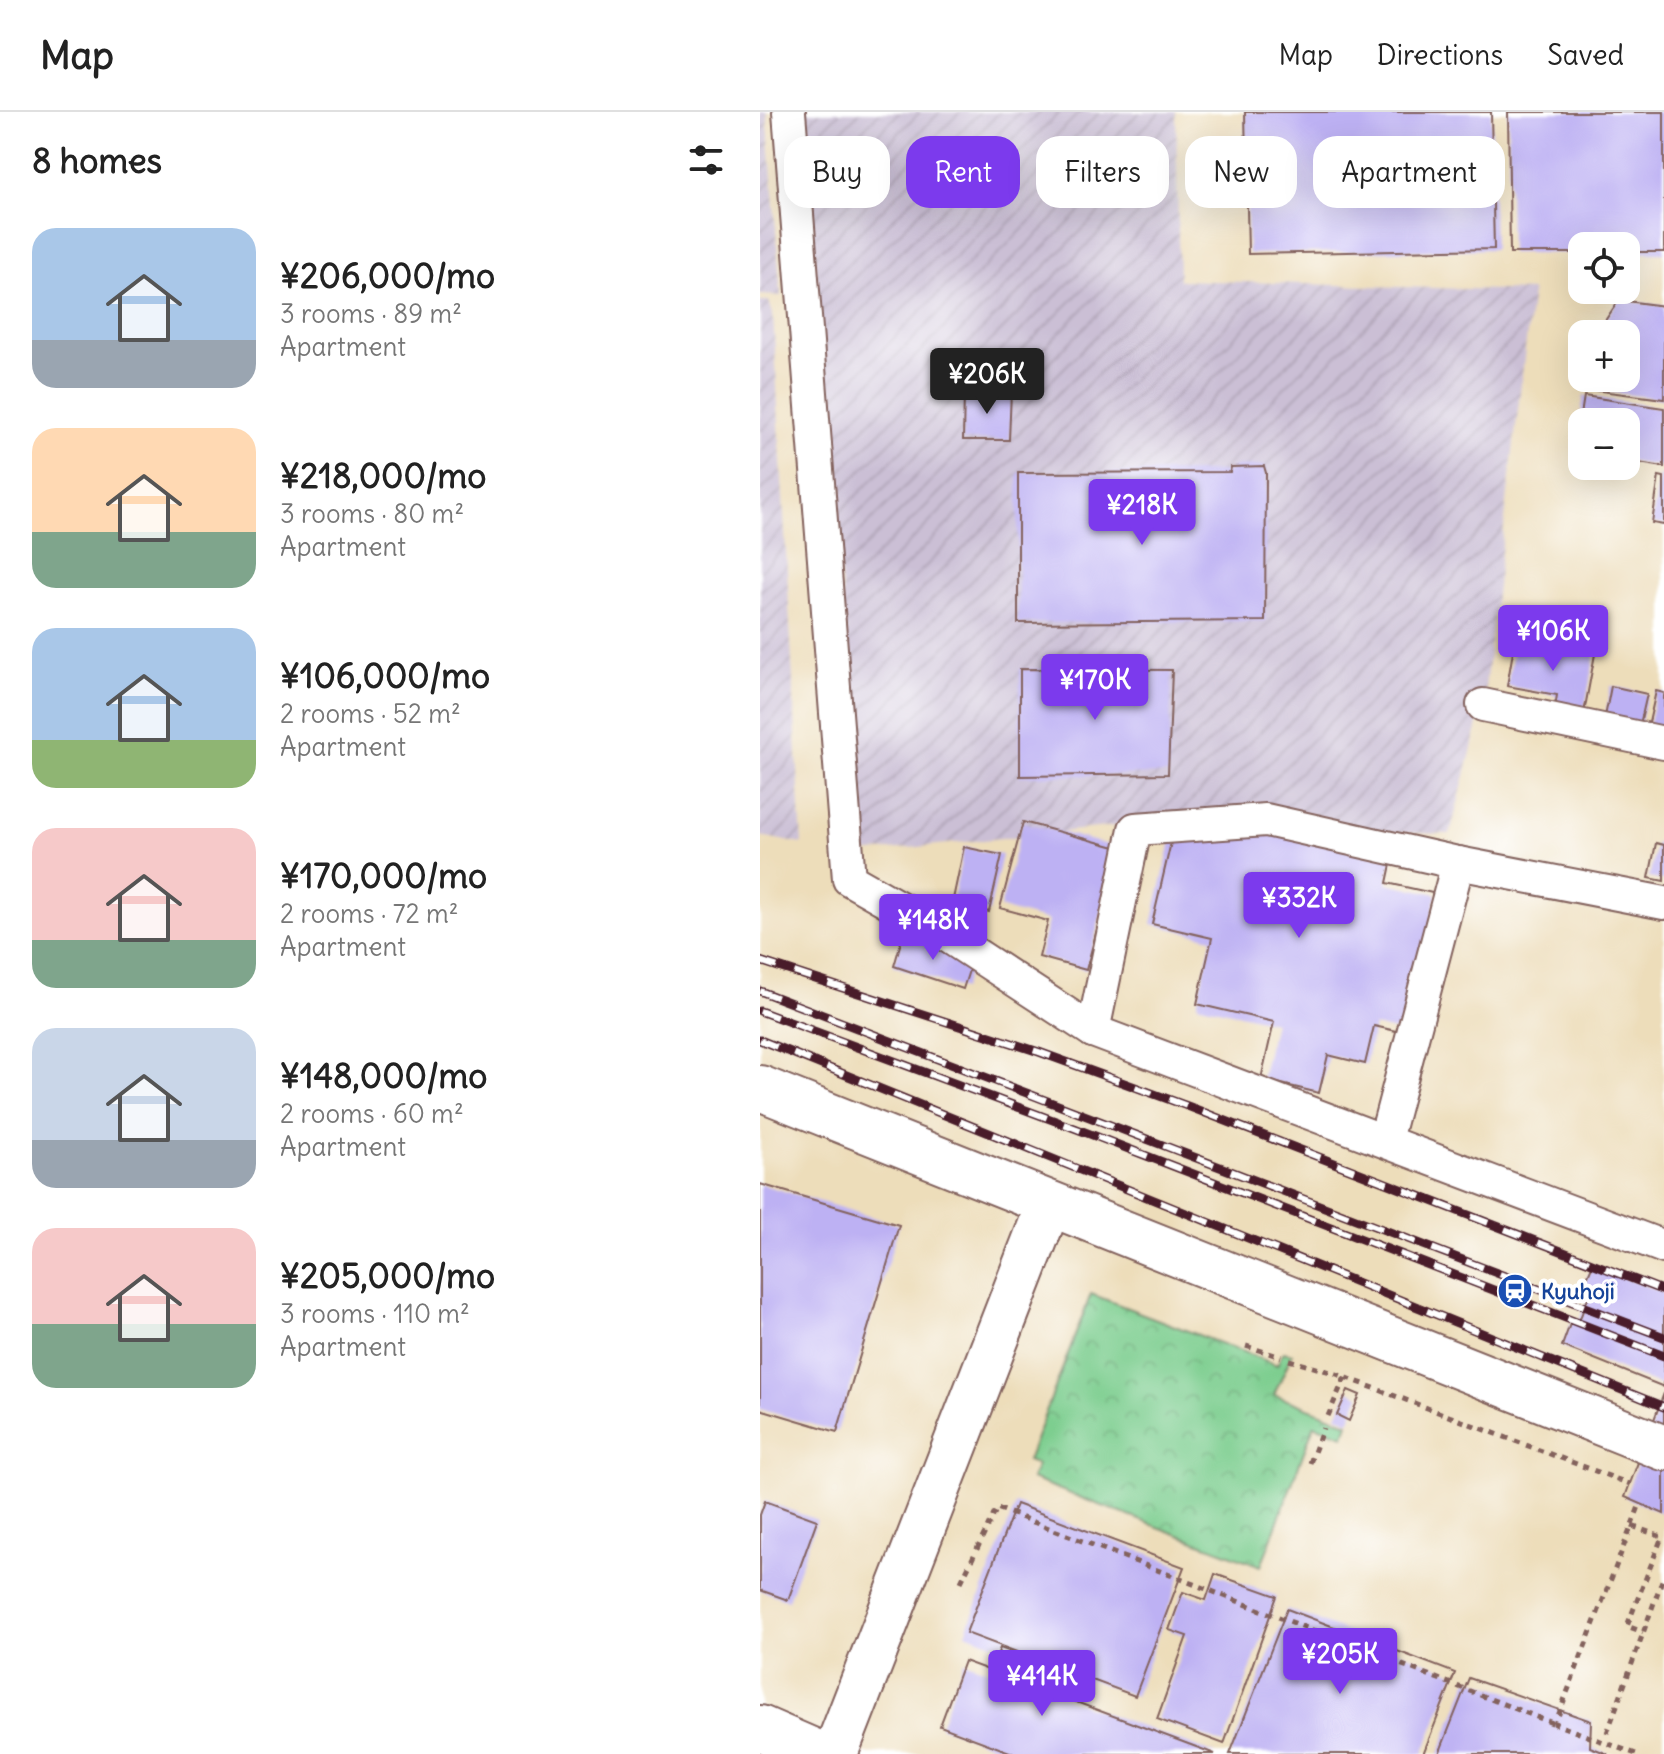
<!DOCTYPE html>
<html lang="en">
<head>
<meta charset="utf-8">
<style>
	body { margin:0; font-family:Delius,sans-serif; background:#f6f6f6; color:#222; height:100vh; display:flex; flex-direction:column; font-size:30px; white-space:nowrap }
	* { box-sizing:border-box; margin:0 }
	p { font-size:26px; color:#767676 }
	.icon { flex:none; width:44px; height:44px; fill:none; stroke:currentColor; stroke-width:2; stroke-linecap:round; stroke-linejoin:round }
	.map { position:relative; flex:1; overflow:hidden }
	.panel { display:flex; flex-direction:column; background:#fff; width:760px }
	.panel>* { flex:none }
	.guide { position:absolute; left:24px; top:24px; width:760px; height:72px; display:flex; gap:16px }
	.fabs { position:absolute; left:808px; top:120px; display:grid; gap:16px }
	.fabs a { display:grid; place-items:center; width:72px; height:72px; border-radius:16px; background:#fff; box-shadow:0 8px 32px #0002; font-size:40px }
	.price { position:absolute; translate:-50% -68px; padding:0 18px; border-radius:8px; background:#7c3aed; color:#fff; font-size:26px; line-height:52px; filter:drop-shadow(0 2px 4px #0008) }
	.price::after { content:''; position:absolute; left:50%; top:48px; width:24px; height:18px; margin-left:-12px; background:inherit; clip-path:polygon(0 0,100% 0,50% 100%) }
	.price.current { background:#222; color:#fff }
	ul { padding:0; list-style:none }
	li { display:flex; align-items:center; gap:24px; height:200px; padding:0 32px }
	li span { display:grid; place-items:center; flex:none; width:224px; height:160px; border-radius:24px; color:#555 }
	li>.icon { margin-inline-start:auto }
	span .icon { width:96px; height:96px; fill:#fffc; stroke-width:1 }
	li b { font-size:34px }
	h2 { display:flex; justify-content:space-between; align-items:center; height:96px; padding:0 32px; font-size:34px }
	.pill { padding:0 28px; border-radius:24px; background:#fff; box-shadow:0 8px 32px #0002; font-size:28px; line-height:72px }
	.pill.current { background:#7c3aed; color:#fff }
	header { display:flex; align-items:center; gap:48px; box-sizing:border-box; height:112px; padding:0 40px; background:#fff; border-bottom:2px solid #e0e0e0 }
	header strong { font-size:38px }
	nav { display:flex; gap:44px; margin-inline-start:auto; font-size:28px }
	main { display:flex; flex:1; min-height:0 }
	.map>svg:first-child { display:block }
</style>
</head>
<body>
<header>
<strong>Map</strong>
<nav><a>Map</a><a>Directions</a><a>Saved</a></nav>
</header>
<main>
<section class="panel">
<h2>8 homes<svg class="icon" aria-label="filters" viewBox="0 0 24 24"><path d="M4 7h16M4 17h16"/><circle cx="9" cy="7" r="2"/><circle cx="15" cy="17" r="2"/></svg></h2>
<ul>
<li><span style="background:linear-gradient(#a9c7e8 70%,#9aa5b1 0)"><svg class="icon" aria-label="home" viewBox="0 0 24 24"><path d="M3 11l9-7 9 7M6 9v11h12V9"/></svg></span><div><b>¥206,000/mo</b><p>3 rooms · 89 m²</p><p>Apartment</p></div></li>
<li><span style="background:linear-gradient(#ffd9b3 65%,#7fa58c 0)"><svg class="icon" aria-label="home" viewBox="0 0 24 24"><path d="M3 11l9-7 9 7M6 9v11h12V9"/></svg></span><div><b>¥218,000/mo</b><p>3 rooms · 80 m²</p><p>Apartment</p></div></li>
<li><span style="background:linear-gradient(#a9c7e8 70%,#8fb573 0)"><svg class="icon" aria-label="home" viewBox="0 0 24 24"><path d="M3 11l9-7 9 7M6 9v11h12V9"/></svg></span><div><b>¥106,000/mo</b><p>2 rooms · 52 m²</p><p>Apartment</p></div></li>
<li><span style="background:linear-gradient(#f6c9c9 70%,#7fa58c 0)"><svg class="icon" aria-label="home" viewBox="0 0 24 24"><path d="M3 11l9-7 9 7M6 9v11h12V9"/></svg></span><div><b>¥170,000/mo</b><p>2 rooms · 72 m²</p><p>Apartment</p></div></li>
<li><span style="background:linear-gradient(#c9d6e8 70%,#9aa5b1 0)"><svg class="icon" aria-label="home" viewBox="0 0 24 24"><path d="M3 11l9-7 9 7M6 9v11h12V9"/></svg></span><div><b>¥148,000/mo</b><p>2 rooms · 60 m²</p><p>Apartment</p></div></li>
<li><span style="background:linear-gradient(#f6c9c9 60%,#7fa58c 0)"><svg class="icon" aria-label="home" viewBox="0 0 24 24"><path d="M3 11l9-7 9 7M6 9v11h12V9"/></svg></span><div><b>¥205,000/mo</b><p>3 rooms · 110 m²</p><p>Apartment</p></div></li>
</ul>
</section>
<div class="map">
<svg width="904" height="1642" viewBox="0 0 904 1642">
	<defs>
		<pattern id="industrial-furrows" width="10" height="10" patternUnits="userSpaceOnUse" patternTransform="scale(2)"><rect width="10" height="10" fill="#cbbfd5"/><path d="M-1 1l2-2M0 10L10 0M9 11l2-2" fill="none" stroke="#b0a4b7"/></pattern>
		<pattern id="park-crowns" width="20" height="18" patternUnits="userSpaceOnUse" patternTransform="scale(2)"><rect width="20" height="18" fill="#7dce8f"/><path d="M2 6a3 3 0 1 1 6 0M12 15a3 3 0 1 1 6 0" fill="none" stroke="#6eb07c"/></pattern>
	</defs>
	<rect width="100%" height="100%" fill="#fff"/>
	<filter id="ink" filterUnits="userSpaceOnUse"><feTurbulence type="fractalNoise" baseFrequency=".0125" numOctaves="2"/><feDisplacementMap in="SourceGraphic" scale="16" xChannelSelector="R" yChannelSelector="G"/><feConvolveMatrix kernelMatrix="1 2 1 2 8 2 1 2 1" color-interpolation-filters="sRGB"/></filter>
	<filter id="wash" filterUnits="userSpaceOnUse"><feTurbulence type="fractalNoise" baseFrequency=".006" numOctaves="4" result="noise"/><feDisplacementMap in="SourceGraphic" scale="32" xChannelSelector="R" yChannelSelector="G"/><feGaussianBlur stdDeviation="1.8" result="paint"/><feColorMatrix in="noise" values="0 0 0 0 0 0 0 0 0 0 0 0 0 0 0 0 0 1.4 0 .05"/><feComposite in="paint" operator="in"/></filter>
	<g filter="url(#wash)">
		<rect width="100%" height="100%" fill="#edddba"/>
		<g fill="url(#industrial-furrows)">
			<path d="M 0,0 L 7,0 L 21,184 L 0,183 Z"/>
			<path d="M 43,0 L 416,0 L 419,168 L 772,179 L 723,593 L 690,722 L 356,714 L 103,741 Z"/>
			<path d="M 0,189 L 9,189 L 13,202 L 42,732 L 0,724 Z"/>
		</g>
		<path fill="url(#park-crowns)" stroke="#64765d" stroke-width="2" d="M 331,1182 L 517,1253 L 523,1240 L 532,1242 L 514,1283 L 588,1311 L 584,1323 L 554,1313 L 501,1454 L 271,1367 L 277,1353 L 267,1349 Z"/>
		<g id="blocks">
			<g fill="#bdb1f3">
				<path d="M 485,0 L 731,0 L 734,137 L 488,142 Z"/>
				<path d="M 748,0 L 904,0 L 904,140 L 866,140 L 866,134 L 822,134 L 822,141 L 750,141 Z"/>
				<path d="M 859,188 L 904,194 L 904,287 L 824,277 L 825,266 L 866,266 L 866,222 L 836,222 Z"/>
				<path d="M 204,280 L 251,280 L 249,328 L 203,328 Z"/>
				<path d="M 824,284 L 904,296 L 904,355 L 866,349 L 866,310 L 822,310 L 822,342 L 815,341 Z"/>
				<path d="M 504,354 L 506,361 L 505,509 L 258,511 L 258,361 L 470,360 L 471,355 Z"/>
				<path d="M 899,364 L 904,365 L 904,413 L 892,411 Z"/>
				<path d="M 755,528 L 835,542 L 824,601 L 795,596 L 797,583 L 747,574 Z"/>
				<path d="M 260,557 L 412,558 L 408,662 L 260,664 Z"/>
				<path d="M 851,574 L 887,582 L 879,617 L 844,610 Z"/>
				<path d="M 896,579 L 904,581 L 904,618 L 888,615 Z"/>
				<path d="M 263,710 L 359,736 L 326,858 L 279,845 L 288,809 L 240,796 Z"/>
				<path d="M 503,714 L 633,743 L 627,771 L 677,782 L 645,921 L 614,914 L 605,952 L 568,943 L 559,981 L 501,967 L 514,910 L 437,892 L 452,826 L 392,812 L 412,726 Z"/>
				<path d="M 896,731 L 904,733 L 904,769 L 889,766 Z"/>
				<path d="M 204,735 L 242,743 L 229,800 L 192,792 Z"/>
				<path d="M 143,823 L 213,846 L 203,877 L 134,854 Z"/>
				<path d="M 0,1072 L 139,1113 L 77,1320 L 0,1297 Z"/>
				<path d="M 832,1154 L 904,1181 L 904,1275 L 802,1234 L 810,1212 L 819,1209 L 829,1183 L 823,1175 Z"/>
				<path d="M 588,1278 L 600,1283 L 589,1309 L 577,1303 Z"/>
				<path d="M 904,1281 L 904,1402 L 865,1385 Z"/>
				<path d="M 5,1389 L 57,1408 L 28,1488 L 0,1478 L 0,1403 Z"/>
				<path d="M 256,1392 L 424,1455 L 375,1584 L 206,1521 Z"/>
				<path d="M 455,1462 L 517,1484 L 464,1632 L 397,1607 L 427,1524 L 409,1518 L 423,1480 L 446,1488 Z"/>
				<path d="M 527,1497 L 695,1561 L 663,1642 L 470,1642 Z"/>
				<path d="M 240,1536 L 265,1545 L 257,1568 L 455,1642 L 255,1642 L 180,1614 L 204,1549 L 231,1559 Z"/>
				<path d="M 709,1566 L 831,1609 L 830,1635 L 848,1642 L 679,1642 Z"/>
			</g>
		</g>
	</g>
	<g filter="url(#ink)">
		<use href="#blocks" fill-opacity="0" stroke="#83625d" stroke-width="2"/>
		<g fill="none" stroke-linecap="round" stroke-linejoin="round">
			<defs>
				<g id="street">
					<path d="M 29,0 L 89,767 L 177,817 L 333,919 L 904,1135"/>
					<path d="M 723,593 L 904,631"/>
					<path d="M 333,919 L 375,717 L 506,708 L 698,751 L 904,791"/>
					<path d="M 625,1028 L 698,751"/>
				</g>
				<g id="secondary">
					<path d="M 0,976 L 904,1336"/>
					<path d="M 0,1616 L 60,1642"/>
					<path d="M 75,1642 L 289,1092"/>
				</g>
			</defs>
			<use href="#street" stroke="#83625d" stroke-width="36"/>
			<use href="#secondary" stroke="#83625d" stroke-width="48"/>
			<g stroke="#83625d" stroke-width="5" stroke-dasharray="6 6" stroke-linecap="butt">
				<path d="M 486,1234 L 521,1245"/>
				<path d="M 529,1248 L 574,1261 L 870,1372"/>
				<path d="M 568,1304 L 585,1265"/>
				<path d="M 550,1351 L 563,1316"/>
				<path d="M 872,1414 L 902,1425 L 867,1514 L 883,1520"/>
				<path d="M 201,1470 L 237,1396 L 795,1612"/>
				<path d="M 847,1621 L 904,1463"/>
				<path d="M 876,1642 L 795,1612 L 880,1392"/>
			</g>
			<use href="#street" stroke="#fff" stroke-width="32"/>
			<use href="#secondary" stroke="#fff" stroke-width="44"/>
			<defs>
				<g id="rail">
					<path d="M 0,849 L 279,940 L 430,995 L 904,1179"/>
					<path d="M 0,879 L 904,1225"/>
					<path d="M 0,899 L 317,1017 L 904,1244"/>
					<path d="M 0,928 L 904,1295"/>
				</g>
			</defs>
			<use href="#rail" stroke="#4a1f2b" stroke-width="9"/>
			<use href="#rail" stroke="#fff" stroke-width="6" stroke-dasharray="18" stroke-linecap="butt"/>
		</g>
	</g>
	<defs>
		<symbol id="station-disc" viewBox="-11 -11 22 22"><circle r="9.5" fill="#1a4fb4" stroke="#fff"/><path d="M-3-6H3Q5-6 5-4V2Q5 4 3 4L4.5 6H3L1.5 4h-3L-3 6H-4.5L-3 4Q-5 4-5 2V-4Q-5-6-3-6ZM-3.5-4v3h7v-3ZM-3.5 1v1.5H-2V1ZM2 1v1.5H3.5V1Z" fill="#fff"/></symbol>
	</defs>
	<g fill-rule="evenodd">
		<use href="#station-disc" x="735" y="1159" width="40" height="40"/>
	</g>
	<g text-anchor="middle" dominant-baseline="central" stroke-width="8" stroke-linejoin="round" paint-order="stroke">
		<g font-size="22" font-weight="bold" fill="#164399" stroke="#fff" text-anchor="start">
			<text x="781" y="1179">Kyuhoji</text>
		</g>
	</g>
</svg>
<div class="fabs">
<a><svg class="icon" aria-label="locate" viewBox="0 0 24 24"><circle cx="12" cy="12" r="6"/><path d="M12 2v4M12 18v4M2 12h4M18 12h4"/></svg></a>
<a>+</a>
<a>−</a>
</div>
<b class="price current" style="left:227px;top:304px">¥206K</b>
<b class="price" style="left:382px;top:435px">¥218K</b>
<b class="price" style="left:793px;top:561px">¥106K</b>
<b class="price" style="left:335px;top:610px">¥170K</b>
<b class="price" style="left:539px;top:828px">¥332K</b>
<b class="price" style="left:173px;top:850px">¥148K</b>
<b class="price" style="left:580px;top:1584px">¥205K</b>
<b class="price" style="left:282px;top:1606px">¥414K</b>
<div class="guide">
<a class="pill">Buy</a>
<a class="pill current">Rent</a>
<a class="pill">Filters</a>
<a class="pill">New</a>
<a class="pill">Apartment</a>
</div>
</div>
</main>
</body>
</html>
